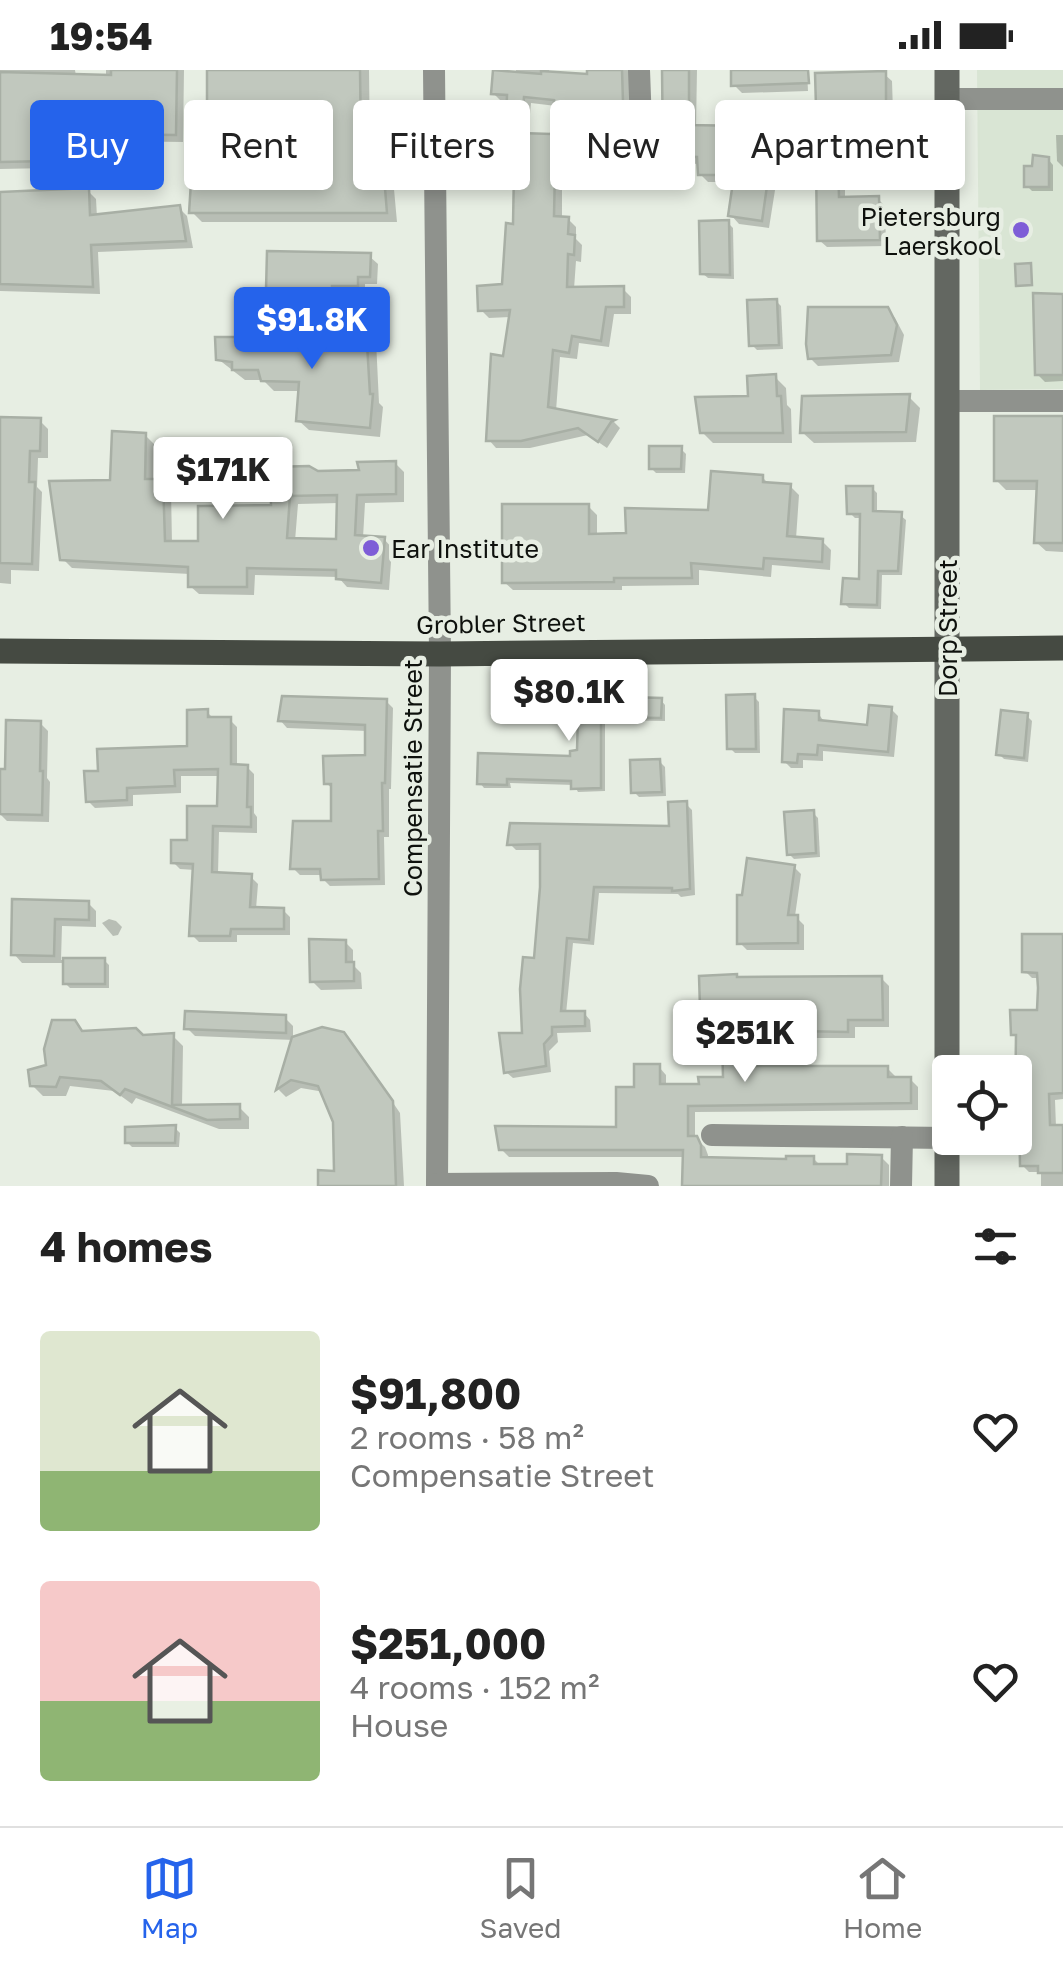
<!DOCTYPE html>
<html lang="en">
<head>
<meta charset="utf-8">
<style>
	body { margin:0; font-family:"Golos Text",sans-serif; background:#f2f2f2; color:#222; height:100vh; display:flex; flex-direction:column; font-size:38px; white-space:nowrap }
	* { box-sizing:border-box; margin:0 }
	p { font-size:32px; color:#767676 }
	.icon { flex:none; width:55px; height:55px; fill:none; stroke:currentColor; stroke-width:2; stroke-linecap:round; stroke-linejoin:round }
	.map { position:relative; height:1116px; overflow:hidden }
	.side { display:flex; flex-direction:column; background:#fff; flex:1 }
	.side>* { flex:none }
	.guide { position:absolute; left:30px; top:30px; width:1005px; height:90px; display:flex; gap:20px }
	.tools { position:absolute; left:932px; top:985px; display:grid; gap:20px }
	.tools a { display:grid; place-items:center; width:100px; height:100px; border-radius:10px; background:#fff; box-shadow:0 5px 15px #0003; font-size:50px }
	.price { position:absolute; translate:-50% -85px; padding:0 22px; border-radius:10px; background:#fff; color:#222; font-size:32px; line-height:65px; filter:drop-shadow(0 2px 5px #0008) }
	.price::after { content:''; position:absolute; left:50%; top:60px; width:30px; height:22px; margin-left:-15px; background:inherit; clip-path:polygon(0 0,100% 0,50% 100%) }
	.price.active { background:#2563eb; color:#fff }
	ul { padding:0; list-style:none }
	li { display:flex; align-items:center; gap:30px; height:250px; padding:0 40px }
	li span { display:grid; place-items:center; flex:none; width:280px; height:200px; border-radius:10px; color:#555 }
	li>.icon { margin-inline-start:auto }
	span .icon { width:120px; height:120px; fill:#fffc; stroke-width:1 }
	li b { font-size:42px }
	h2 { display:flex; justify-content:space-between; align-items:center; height:120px; padding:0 40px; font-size:42px }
	.chip { padding:0 35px; border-radius:10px; background:#fff; box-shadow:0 5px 15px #0003; font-size:35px; line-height:90px }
	.chip.active { background:#2563eb; color:#fff }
	.status { display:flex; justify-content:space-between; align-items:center; height:70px; padding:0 50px; background:#fff; direction:ltr }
	.status svg { height:28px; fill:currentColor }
	.dock { display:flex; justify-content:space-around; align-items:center; height:140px; border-top:2px solid #e0e0e0; background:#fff; font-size:28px; color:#767676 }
	.dock a { display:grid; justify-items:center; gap:5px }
	.dock .active { color:#2563eb }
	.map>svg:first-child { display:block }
</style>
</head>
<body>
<div class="status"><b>19:54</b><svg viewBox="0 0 49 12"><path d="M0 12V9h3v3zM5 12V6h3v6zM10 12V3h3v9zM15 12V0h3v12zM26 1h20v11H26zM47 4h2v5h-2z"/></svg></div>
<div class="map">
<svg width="1063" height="1116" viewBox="0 0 1063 1116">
	<rect width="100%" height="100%" fill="#e7eee3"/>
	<path fill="#d9e5d4" d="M 977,0 L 1063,0 L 1063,319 L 980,320 Z"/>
	<g fill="#0003" fill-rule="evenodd">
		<path d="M 0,0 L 75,0 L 76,6 L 106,7 L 106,0 L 184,0 L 183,72 L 103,71 L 103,97 L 0,99 Z"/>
		<path d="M 209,0 L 369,0 L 370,83 L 373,86 L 373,109 L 384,109 L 394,119 L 397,152 L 202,152 L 192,142 L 209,114 Z"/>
		<path d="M 516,0 L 549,0 L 549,4 L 590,7 L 589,0 L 629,0 L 632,104 L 562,105 L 562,149 L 568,149 L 576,157 L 576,169 L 582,175 L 581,192 L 576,191 L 574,219 L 623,219 L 631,227 L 631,244 L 614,244 L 609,277 L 579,273 L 577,289 L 560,287 L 556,341 L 614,352 L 620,358 L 607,378 L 588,365 L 530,378 L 496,378 L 489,370 L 512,247 L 489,248 L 481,240 L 504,217 L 516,156 L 517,107 L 500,106 L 492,98 L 508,77 L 509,31 L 501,31 L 493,23 L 516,5 ZM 531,33 L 556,36 L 554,67 L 528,66 Z"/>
		<path d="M 664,0 L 697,0 L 696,58 L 806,59 L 814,68 L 814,75 L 846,74 L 846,43 L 826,44 L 818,36 L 884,4 L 892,11 L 893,42 L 886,42 L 887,95 L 845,96 L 845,129 L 878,129 L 885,136 L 886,176 L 827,177 L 819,170 L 818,96 L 814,90 L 788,89 L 788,95 L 779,95 L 769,158 L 739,154 L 731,145 L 736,112 L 708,112 L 700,104 L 700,94 L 674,93 L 666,85 Z"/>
		<path d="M 733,0 L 807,0 L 808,21 L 742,23 L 734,15 Z"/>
		<path d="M 1056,65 L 1063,65 L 1063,97 L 1057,91 Z"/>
		<path d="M 1048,89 L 1053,95 L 1053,121 L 1032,121 L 1027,116 Z"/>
		<path d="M 88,121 L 96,129 L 97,147 L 179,138 L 187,146 L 193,178 L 98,182 L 100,224 L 0,221 L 0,124 Z"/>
		<path d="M 728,153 L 733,158 L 734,209 L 708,208 L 702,203 Z"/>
		<path d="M 369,186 L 378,194 L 377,214 L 365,214 L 365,223 L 339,223 L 339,237 L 311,237 L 301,227 L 277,227 L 269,219 Z"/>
		<path d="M 1063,226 L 1063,311 L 1045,312 L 1037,304 Z"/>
		<path d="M 776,231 L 781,236 L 783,279 L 757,280 L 752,275 Z"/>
		<path d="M 887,239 L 895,248 L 904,265 L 899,292 L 818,296 L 810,288 Z"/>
		<path d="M 365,259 L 376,270 L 379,333 L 383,337 L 380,367 L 309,360 L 298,350 L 301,321 L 274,321 L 263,310 L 245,310 L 218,289 L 291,272 L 337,272 Z"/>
		<path d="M 775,307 L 786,318 L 787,335 L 791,339 L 792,373 L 713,373 L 702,362 L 751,329 Z"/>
		<path d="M 909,327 L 920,338 L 916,372 L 814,373 L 802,362 Z"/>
		<path d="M 1063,348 L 1063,482 L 1046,481 L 1036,472 L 1039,420 L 1006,420 L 996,410 Z"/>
		<path d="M 40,351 L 48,359 L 48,388 L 38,388 L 37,417 L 42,422 L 39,501 L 11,500 L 11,514 L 0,513 L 0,373 Z"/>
		<path d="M 145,365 L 154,374 L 153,412 L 162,412 L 171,420 L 172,473 L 200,473 L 274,438 L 317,403 L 363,402 L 395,393 L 404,402 L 404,432 L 365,433 L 363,468 L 384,469 L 392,478 L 389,520 L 347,517 L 338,507 L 255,505 L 254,525 L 199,524 L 190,516 L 190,504 L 72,498 L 63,489 ZM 339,433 L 338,472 L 295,471 L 298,434 Z"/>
		<path d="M 681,379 L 686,384 L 685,403 L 656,403 L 651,398 Z"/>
		<path d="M 762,407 L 770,415 L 790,416 L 799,425 L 796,469 L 822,471 L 831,480 L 830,500 L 772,495 L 771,507 L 699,500 L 699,515 L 622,516 L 622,520 L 513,520 L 504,512 L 588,436 L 597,445 L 597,466 L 628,466 L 711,443 Z"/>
		<path d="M 872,418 L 877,423 L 877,444 L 900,445 L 906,450 L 902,505 L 882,505 L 881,539 L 849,538 L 844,533 L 861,512 L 862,448 L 855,448 L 850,443 Z"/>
		<path d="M 754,627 L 759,632 L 760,683 L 735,683 L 730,678 Z"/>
		<path d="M 661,630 L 665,635 L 665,651 L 605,650 L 605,721 L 578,722 L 574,715 L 510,713 L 511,718 L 484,718 L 480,713 L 573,689 L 580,683 L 580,652 L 564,651 L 560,647 Z"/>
		<path d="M 386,631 L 393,638 L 391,719 L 389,719 L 389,767 L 384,767 L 385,815 L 330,816 L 323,809 L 323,805 L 300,805 L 293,798 L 334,753 L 334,720 L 326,713 L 368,687 L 367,661 L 287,658 L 280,650 Z"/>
		<path d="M 891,639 L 898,646 L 894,687 L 823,681 L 823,691 L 803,690 L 803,698 L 791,698 L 784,691 L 818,643 L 825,653 L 869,658 Z"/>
		<path d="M 207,642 L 215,650 L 230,650 L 237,657 L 237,697 L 247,697 L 254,704 L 254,743 L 257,747 L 257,763 L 219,762 L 218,804 L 250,806 L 258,814 L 256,839 L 283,840 L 290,847 L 290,865 L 237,865 L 237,872 L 199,872 L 192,865 L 195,800 L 180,799 L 173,792 L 220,739 L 220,706 L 181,706 L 181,723 L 133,725 L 133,736 L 95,738 L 88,731 L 100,703 L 190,679 Z"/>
		<path d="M 1027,646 L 1032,651 L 1028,692 L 1004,689 L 999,684 Z"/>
		<path d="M 40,653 L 48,661 L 47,708 L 50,712 L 49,752 L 7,751 L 0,744 L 0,701 L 7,701 Z"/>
		<path d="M 660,692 L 665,697 L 666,726 L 639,727 L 634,722 Z"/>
		<path d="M 686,734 L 692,740 L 695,825 L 681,827 L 678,824 L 599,823 L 594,875 L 573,873 L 566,944 L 584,943 L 590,950 L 591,962 L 557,963 L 558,972 L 549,981 L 551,1002 L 513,1008 L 506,1002 L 524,966 L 536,891 L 542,780 L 516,780 L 510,774 L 672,759 Z"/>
		<path d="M 813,743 L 818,748 L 820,787 L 794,789 L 789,784 Z"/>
		<path d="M 794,797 L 801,804 L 795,846 L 804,855 L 804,880 L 747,880 L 740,873 Z"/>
		<path d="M 15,831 L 88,833 L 96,841 L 96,857 L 62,856 L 61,890 L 104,890 L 109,895 L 109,918 L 70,918 L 65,913 L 66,893 L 22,893 L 14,884 Z"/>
		<path d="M 109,849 L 116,851 L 122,857 L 118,865 L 113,866 L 102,853 Z"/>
		<path d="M 1063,867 L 1063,1029 L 1055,1030 L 1056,1057 L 1063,1057 L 1063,1116 L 1041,1116 L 1041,1102 L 1029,1102 L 1022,1095 L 1022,1047 L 1015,1047 L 1015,1003 L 1017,1003 L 1018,969 L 1013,964 L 1040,943 L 1040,908 L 1032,908 L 1025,901 Z"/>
		<path d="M 345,872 L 353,880 L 353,895 L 361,903 L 362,919 L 321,920 L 312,911 Z"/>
		<path d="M 701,908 L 881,908 L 889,916 L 889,957 L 855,957 L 855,968 L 808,968 L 803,963 L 744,964 L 745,998 L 887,998 L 895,1006 L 895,1009 L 910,1009 L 918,1017 L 918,1040 L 695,1042 L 695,1068 L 705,1077 L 708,1085 L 707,1116 L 684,1116 L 685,1087 L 509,1087 L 501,1079 L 619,1059 L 636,1020 L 659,997 L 666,1005 L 666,1017 L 701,1017 L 726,1010 L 725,976 L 711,976 L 703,968 Z"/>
		<path d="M 285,948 L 293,956 L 293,969 L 343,964 L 353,974 L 400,1043 L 404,1116 L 321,1116 L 336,1103 L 336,1051 L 324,1022 L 301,1018 L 286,1027 L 279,1020 L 294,970 L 195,966 L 187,958 Z"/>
		<path d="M 74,953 L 84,963 L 142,967 L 173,966 L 183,976 L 182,1037 L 239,1037 L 249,1047 L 249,1059 L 219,1059 L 136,1028 L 132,1034 L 114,1021 L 70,1016 L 66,1026 L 43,1026 L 32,1015 L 49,997 Z"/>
		<path d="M 175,1058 L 180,1063 L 179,1077 L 132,1077 L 127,1072 Z"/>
		<path d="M 881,1087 L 889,1095 L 889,1116 L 729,1116 L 788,1091 L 813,1088 L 822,1097 L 849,1097 Z"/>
	</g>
	<g fill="#c1c8be" stroke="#a8afa5" stroke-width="2.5" fill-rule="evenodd">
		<path d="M 111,0 L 177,0 L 176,65 L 96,64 L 96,90 L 0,92 L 0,2 L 111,5 Z"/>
		<path d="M 207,0 L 360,0 L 361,73 L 364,73 L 363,107 L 384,106 L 387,143 L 189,143 L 191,112 L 207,111 Z"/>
		<path d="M 493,0 L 541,4 L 541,1 L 587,4 L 587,0 L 622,0 L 625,97 L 555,98 L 554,146 L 569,147 L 568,164 L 575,165 L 574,185 L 568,184 L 567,217 L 624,216 L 624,237 L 606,237 L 601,271 L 572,266 L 569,283 L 553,280 L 548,337 L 615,350 L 611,352 L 598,372 L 578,358 L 521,371 L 486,371 L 491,284 L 503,286 L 510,240 L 478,241 L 477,216 L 502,214 L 506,153 L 513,154 L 514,100 L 489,99 L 490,74 L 505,75 L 507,25 L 491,24 ZM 524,27 L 554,30 L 551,64 L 521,63 Z"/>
		<path d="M 662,0 L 689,0 L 689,55 L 807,57 L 806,83 L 781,82 L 781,88 L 771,88 L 762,151 L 728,146 L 734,105 L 698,105 L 697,87 L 663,86 Z"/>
		<path d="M 731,0 L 808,0 L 809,13 L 731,16 Z"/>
		<path d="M 886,1 L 886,36 L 880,36 L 881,89 L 838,90 L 839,127 L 879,126 L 880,170 L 817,171 L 816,93 L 811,93 L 811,72 L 844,72 L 843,37 L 816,37 L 815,3 Z"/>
		<path d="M 1033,85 L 1049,87 L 1049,117 L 1024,117 L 1024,96 L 1032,96 Z"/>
		<path d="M 89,118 L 90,145 L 180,135 L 186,171 L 91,175 L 93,217 L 0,214 L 0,122 Z"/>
		<path d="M 729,150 L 730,205 L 700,204 L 699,151 Z"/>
		<path d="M 267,181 L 371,183 L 370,207 L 358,207 L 358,216 L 332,216 L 332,230 L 300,230 L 300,220 L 266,220 Z"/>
		<path d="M 1031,193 L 1032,215 L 1016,216 L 1015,194 Z"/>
		<path d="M 1033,223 L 1063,224 L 1063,305 L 1035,305 Z"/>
		<path d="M 777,229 L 779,275 L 749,276 L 747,230 Z"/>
		<path d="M 808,237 L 888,237 L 897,255 L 891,285 L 808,289 L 806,274 Z"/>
		<path d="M 366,257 L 370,324 L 373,324 L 370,358 L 296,351 L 299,312 L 261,311 L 258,300 L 232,300 L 232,292 L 216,290 L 215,267 L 264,267 L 286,263 L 290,270 L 334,269 L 332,259 Z"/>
		<path d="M 776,304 L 777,326 L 781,326 L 783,363 L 700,363 L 695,327 L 748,326 L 747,306 Z"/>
		<path d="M 910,324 L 906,362 L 800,363 L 802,326 Z"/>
		<path d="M 994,346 L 1063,346 L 1063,473 L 1034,473 L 1037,411 L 994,411 Z"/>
		<path d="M 0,347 L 41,348 L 40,381 L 30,381 L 29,412 L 35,412 L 32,494 L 0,493 Z"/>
		<path d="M 112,361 L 146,363 L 145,409 L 163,409 L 165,471 L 198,471 L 198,436 L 271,435 L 270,397 L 309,396 L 318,401 L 359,400 L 357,392 L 396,391 L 396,424 L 357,425 L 355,465 L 385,467 L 381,513 L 336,509 L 336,500 L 247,498 L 247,517 L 188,517 L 188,497 L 60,490 L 49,411 L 110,410 ZM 337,425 L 336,469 L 287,468 L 290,426 Z"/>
		<path d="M 649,376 L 682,376 L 681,399 L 649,399 Z"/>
		<path d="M 711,401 L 763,405 L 763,412 L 791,414 L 787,466 L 823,469 L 822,492 L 764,488 L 763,499 L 691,493 L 692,508 L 614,508 L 614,512 L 502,513 L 502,434 L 589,434 L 589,464 L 626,463 L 625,438 L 708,440 Z"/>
		<path d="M 846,416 L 873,416 L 873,441 L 902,442 L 898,501 L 878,501 L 877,535 L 841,534 L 843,508 L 859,509 L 860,444 L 847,444 Z"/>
		<path d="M 755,624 L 756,679 L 727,679 L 726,625 Z"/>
		<path d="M 557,625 L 662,628 L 661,648 L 601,647 L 601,718 L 571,719 L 571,711 L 507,709 L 507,715 L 477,714 L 478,683 L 570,686 L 570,681 L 577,680 L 578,648 L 557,648 Z"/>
		<path d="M 282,626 L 387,629 L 385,713 L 382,713 L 383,761 L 378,761 L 379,809 L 321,810 L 320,799 L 290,799 L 293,751 L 331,751 L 331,714 L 324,714 L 323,686 L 365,685 L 365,655 L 278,651 Z"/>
		<path d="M 869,635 L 892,637 L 888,682 L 818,675 L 817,685 L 798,684 L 797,693 L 782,692 L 784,639 L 819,641 L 819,650 L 867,655 Z"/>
		<path d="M 208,639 L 208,647 L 231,647 L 231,694 L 248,695 L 247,737 L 251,737 L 251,757 L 213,756 L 212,802 L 252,804 L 250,837 L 284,838 L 284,859 L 231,859 L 230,866 L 189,866 L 193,794 L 171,793 L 171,770 L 187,770 L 187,736 L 217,736 L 218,699 L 174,700 L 175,716 L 127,718 L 127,730 L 86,732 L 84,701 L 98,701 L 97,679 L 187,676 L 187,640 Z"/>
		<path d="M 1001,640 L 1028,643 L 1024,688 L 996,685 Z"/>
		<path d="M 6,650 L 41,651 L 40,701 L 43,701 L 42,745 L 0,744 L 0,699 L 5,699 Z"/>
		<path d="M 660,689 L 662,722 L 631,723 L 630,690 Z"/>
		<path d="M 687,731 L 690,819 L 672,821 L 672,818 L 594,817 L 589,870 L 567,868 L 561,941 L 585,941 L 585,956 L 552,957 L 552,965 L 544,974 L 546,996 L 504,1003 L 499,963 L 522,963 L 520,919 L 523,887 L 534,888 L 540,817 L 540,774 L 507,775 L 510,753 L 669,756 L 668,732 Z"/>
		<path d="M 814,740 L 816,783 L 787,785 L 784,742 Z"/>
		<path d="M 747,788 L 795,795 L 788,845 L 798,845 L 798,873 L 737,874 L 737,825 L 742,825 Z"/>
		<path d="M 12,829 L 89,831 L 89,850 L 55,849 L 54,886 L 11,885 Z"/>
		<path d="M 1022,864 L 1063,864 L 1063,1023 L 1049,1024 L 1050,1055 L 1063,1055 L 1063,1103 L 1038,1103 L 1038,1096 L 1020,1096 L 1019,1041 L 1015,1041 L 1016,965 L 1011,965 L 1010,940 L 1037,940 L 1038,918 L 1037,903 L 1022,902 Z"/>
		<path d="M 309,869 L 346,870 L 346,892 L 354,892 L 354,911 L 310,912 Z"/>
		<rect x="63" y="888" width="42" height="26"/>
		<path d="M 737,904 L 737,907 L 882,906 L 883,950 L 848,950 L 848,962 L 798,961 L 798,956 L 737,957 L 738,996 L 888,996 L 888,1007 L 911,1007 L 911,1033 L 688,1036 L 688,1066 L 697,1066 L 701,1075 L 701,1087 L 786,1089 L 786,1086 L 814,1086 L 814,1094 L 847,1094 L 847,1084 L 882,1085 L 881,1116 L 682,1116 L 683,1080 L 499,1080 L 495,1056 L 616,1057 L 616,1017 L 634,1017 L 634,994 L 660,994 L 660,1014 L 699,1014 L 698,1007 L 723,1007 L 722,969 L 701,970 L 699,906 Z"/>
		<path d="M 185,941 L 286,945 L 286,963 L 184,959 Z"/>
		<path d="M 52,950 L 75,950 L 82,961 L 136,958 L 143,965 L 174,963 L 172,1035 L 240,1034 L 240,1049 L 207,1050 L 125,1019 L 120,1025 L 101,1011 L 60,1007 L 56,1017 L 30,1016 L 28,1000 L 46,995 L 44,979 Z"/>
		<path d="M 322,957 L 344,962 L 393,1031 L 396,1116 L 318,1116 L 318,1100 L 334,1101 L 333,1052 L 318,1016 L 291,1010 L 276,1020 L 292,967 Z"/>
		<path d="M 176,1055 L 175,1073 L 125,1073 L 125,1057 Z"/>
	</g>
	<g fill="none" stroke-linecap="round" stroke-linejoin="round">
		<g stroke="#8f928d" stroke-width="22">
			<path d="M 434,0 L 440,584 L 437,1116"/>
			<path d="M 639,0 L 642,81"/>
			<path d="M 947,29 L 1063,29"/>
			<path d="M 948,331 L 1063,331"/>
			<path d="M 712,1065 L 948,1068"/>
			<path d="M 437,1114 L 616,1113 L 648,1116"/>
			<path d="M 901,1116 L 902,1067"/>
		</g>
		<path stroke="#636761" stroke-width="25" d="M 947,0 L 947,1116"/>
		<path stroke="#454a42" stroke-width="25" d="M 0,581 L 440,584 L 1063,578"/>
	</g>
	<g fill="#7e5dd7" stroke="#e7eee3" stroke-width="4">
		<circle cx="1021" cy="160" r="10"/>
		<circle cx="371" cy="478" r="10"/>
	</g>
	<g text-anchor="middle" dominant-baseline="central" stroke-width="9" stroke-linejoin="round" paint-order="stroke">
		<g font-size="25" fill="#0e110d" stroke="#e7eee3" text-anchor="end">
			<text x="1001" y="146">Pietersburg<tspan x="1001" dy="29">Laerskool</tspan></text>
			<text x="391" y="478" text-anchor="start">Ear Institute</text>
		</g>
		<g font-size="25" fill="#0e110d" stroke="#e7eee3">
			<text transform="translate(501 553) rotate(-1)">Grobler Street</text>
			<text transform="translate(947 558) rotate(-90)">Dorp Street</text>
			<text transform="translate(412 708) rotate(-90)">Compensatie Street</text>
		</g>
	</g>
</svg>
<div class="tools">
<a><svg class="icon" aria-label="locate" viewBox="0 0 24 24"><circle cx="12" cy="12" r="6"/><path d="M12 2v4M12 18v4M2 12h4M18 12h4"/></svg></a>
</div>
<b class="price active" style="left:312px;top:302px">$91.8K</b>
<b class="price" style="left:223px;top:452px">$171K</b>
<b class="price" style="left:569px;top:674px">$80.1K</b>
<b class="price" style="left:745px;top:1015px">$251K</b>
<div class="guide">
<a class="chip active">Buy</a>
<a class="chip">Rent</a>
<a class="chip">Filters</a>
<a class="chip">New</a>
<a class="chip">Apartment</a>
</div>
</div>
<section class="side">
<h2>4 homes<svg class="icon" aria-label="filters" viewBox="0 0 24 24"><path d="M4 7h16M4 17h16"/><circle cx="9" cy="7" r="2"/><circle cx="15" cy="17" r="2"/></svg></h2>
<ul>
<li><span style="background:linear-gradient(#dfe7d0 70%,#8fb573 0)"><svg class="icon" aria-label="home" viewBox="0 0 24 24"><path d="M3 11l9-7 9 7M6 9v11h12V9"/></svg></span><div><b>$91,800</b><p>2 rooms · 58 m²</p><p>Compensatie Street</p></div><svg class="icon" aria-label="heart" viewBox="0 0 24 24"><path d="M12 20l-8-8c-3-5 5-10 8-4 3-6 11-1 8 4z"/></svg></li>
<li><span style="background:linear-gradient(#f6c9c9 60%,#8fb573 0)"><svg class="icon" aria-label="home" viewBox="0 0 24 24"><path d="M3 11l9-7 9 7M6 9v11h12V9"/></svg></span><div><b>$251,000</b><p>4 rooms · 152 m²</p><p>House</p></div><svg class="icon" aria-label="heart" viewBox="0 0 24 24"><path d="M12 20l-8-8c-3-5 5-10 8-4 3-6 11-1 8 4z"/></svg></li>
</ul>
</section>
<nav class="dock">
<a class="active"><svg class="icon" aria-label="map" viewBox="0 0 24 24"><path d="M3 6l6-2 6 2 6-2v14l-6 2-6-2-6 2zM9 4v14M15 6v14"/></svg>Map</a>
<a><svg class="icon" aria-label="saved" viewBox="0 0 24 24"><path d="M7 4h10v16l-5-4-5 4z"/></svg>Saved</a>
<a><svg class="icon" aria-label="home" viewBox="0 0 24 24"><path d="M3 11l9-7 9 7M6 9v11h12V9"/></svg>Home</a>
</nav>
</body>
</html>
